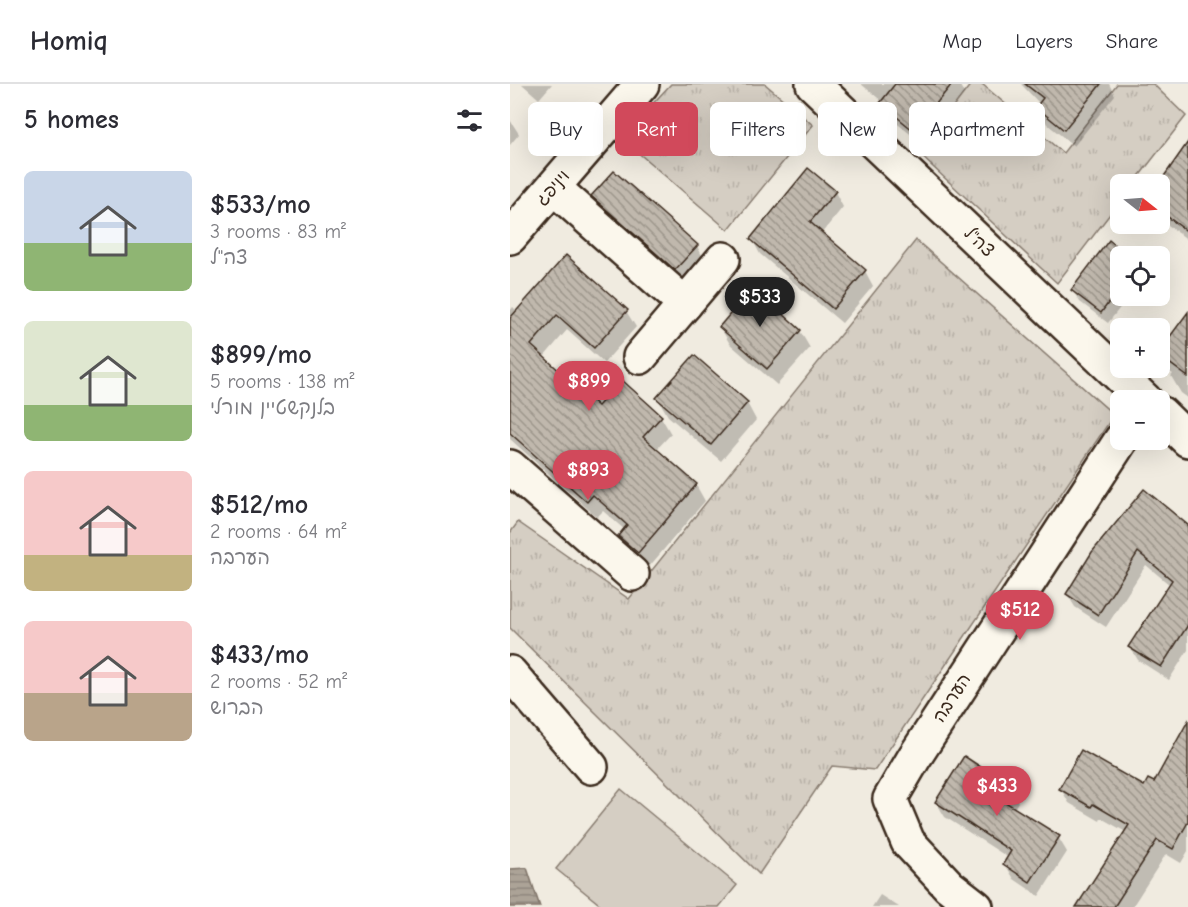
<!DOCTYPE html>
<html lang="en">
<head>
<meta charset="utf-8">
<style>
	body { margin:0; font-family:"Comic Neue","Playpen Sans Hebrew",sans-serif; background:#f7f7f7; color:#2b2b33; height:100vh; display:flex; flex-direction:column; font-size:22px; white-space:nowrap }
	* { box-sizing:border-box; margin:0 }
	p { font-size:20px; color:#7c7c81 }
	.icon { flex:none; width:33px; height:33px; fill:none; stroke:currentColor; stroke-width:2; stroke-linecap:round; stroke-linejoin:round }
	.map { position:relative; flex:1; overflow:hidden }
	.side { display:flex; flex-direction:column; background:#fff; width:510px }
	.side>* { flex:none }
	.hud { position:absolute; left:18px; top:18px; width:570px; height:54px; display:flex; gap:12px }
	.needle { width:39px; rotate:107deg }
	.fabs { position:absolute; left:600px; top:90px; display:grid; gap:12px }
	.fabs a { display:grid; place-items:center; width:60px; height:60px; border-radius:9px; background:#fff; box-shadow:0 6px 24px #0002; font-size:30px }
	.price { position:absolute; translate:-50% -51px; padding:0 14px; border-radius:21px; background:#d1495b; color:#fff; font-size:20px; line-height:39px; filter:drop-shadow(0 2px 3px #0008) }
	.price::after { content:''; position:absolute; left:50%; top:36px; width:18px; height:14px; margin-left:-9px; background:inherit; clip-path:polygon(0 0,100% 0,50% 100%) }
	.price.active { background:#222; color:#fff }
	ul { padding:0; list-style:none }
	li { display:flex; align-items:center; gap:18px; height:150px; padding:0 24px }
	li span { display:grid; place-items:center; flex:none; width:168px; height:120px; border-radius:9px; color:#555 }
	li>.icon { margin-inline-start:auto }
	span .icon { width:72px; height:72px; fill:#fffc; stroke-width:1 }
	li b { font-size:26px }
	h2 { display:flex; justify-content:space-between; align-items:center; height:72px; padding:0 24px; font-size:26px }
	.chip { padding:0 21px; border-radius:9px; background:#fff; box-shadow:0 6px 24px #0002; font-size:21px; line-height:54px }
	.chip.active { background:#d1495b; color:#fff }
	header { display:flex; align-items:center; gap:36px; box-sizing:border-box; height:84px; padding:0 30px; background:#fff; border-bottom:2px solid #e1e1e2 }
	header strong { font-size:28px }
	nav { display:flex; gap:33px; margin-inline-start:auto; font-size:21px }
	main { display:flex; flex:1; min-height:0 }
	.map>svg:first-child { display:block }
</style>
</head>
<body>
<header>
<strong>Homiq</strong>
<nav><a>Map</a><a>Layers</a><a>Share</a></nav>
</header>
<main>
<section class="side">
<h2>5 homes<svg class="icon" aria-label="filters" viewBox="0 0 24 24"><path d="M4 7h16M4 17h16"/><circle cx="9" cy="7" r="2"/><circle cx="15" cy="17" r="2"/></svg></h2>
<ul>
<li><span style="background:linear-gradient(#c9d6e8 60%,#8fb573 0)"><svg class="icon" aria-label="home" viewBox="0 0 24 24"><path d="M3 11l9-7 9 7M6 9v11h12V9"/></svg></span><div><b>$533/mo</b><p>3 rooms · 83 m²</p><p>צה&quot;ל</p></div></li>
<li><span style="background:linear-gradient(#dfe7d0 70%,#8fb573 0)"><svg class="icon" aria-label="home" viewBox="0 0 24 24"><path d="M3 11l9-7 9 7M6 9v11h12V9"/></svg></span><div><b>$899/mo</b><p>5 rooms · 138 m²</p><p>בלנקשטיין מורלי</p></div></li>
<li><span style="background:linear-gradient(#f6c9c9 70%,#c2b280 0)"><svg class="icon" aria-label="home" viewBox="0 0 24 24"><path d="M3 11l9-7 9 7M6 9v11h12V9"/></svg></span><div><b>$512/mo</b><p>2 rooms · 64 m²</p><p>הערבה</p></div></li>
<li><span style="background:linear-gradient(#f6c9c9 60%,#b9a48a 0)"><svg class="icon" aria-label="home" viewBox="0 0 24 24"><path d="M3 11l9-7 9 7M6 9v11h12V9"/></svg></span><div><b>$433/mo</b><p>2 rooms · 52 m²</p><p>הברוש</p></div></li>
</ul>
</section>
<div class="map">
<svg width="678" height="823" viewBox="0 0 678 823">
	<defs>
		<pattern id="grass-tufts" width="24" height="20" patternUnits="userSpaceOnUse" patternTransform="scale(1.5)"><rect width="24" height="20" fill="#d5cec3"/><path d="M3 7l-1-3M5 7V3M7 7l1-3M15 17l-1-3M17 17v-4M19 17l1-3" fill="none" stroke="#b8b1a7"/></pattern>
		<pattern id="water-rules" width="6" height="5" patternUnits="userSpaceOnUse" patternTransform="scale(1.5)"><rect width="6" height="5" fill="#aca397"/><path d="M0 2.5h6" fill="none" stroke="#8d857b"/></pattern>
		<pattern id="building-back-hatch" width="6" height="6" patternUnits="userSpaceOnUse" patternTransform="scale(1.5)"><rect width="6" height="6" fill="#c0b8ad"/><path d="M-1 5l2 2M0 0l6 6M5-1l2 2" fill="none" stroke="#9d968c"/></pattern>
	</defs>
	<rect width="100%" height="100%" fill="#f0ebe0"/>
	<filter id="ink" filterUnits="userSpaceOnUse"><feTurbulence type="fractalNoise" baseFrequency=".0167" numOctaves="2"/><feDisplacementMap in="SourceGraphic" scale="12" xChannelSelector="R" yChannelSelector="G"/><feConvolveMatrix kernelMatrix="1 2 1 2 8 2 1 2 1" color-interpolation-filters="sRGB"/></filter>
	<g filter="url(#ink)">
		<g fill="url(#grass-tufts)" stroke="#887c70" stroke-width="1.5">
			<path d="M 161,0 L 255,0 L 303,41 L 218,146 L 111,54 Z"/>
			<path d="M 461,0 L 472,0 L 553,69 L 607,0 L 643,0 L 676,32 L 623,100 L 610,100 L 610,117 L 547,199 L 408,69 Z"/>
			<path d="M 406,156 L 604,331 L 365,686 L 322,682 L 249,790 L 0,544 L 0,449 L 8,438 L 119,515 Z"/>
		</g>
		<path fill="#d5cec3" stroke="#887c70" stroke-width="1.5" d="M 111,705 L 227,801 L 209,823 L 93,823 L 46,785 Z"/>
		<path fill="url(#water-rules)" stroke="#7f7367" stroke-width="1.5" d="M 17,784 L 30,823 L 0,823 L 0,785 Z"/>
		<g fill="#0003">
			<path d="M 12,0 L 42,0 L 29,15 Z"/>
			<path d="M 351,0 L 449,0 L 454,9 L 413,60 L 380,34 L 372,19 L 373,18 Z"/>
			<path d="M 511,0 L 599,0 L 605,11 L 564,62 L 537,40 L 528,23 L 530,20 Z"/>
			<path d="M 0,36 L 9,50 L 0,61 Z"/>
			<path d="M 670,72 L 678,77 L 678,156 L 650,135 L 649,100 Z"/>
			<path d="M 325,108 L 333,123 L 311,150 L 355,187 L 363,202 L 332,239 L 250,170 L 242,155 Z"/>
			<path d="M 83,112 L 187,162 L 196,179 L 176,203 L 93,129 Z"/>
			<path d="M 599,158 L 618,172 L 610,172 L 610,212 L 619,212 L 598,239 L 570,218 L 563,207 Z"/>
			<path d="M 3,223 L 8,228 L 116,227 L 126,243 L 94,279 L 57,246 L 33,274 L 89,324 L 112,298 L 151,333 L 161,350 L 146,366 L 186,401 L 195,417 L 138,484 L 119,468 L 110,452 L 115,446 L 93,427 L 87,433 L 0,355 L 0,227 Z"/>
			<path d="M 674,235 L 678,238 L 678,314 L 671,309 L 661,292 L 663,290 L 658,287 L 650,272 L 650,268 Z"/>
			<path d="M 210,243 L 290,247 L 300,264 L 267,301 L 220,260 Z"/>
			<path d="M 148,315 L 237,319 L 246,336 L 211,377 L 158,332 Z"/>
			<path d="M 678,443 L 678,566 L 659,596 L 628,576 L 620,563 L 660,501 L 636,481 L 596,543 L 565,523 L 557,510 L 583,469 Z"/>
			<path d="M 678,652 L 678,767 L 671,779 L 656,770 L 622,823 L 568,823 L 616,748 L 591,734 L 590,737 L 559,719 L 551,705 L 635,704 L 644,700 Z"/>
			<path d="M 454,674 L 499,703 L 508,718 L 504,725 L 548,753 L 557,768 L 529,812 L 504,795 L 495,780 L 499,774 L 435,733 L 426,718 Z"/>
			<path d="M 370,811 L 389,823 L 362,823 Z"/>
		</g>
		<g fill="url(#building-back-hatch)" stroke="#3b2a1e" stroke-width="1.5">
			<path d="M 385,0 L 442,0 L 404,47 L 370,19 Z"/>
			<path d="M 515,0 L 591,0 L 554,46 L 526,23 L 533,14 Z"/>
			<path d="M 678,58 L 678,148 L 650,127 L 650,98 Z"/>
			<path d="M 298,84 L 326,107 L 300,138 L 356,186 L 323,225 L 240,155 Z"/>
			<path d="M 104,87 L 188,161 L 165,186 L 81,112 Z"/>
			<path d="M 599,156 L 610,165 L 610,203 L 591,229 L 561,206 Z"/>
			<path d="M 56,171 L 118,226 L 84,264 L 47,231 L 21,261 L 88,322 L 112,296 L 152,332 L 133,353 L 187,400 L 128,469 L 108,452 L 117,441 L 83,411 L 77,418 L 0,349 L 0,234 Z"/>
			<path d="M 243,203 L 291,246 L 257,285 L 209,243 Z"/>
			<path d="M 678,228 L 678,293 L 650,272 L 650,266 Z"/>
			<path d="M 184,271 L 238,318 L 201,361 L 146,314 Z"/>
			<path d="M 634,405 L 678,441 L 678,541 L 651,583 L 618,563 L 662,496 L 628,468 L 588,531 L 556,510 L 582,468 Z"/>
			<path d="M 678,637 L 678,738 L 663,765 L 647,756 L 604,823 L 566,823 L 619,741 L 583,720 L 581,723 L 549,705 L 571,666 L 634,702 L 638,695 L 644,698 Z"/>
			<path d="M 454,672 L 500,702 L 492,716 L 550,752 L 520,798 L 493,780 L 501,767 L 425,718 Z"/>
		</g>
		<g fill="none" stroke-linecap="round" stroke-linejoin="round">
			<defs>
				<g id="minor">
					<path d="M 303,0 L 635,316"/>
					<path d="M 44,104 L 175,220"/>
					<path d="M 0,153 L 132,0"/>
					<path d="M 130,273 L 213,175"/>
					<path d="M 650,329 L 678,356"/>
					<path d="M 0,383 L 122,490"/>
					<path d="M 0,589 L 81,683"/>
					<path d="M 466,823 L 439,802 L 398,758 L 380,715 L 404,674 L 611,356"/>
				</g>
			</defs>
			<use href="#minor" stroke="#3b2a1e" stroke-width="38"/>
			<use href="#minor" stroke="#fbf7ec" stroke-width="33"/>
		</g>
	</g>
	<g text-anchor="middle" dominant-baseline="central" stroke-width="5" stroke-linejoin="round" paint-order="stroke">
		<g font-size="18" fill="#3b2a1e" stroke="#fbf7ec">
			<text transform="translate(43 104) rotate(-49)">ויניפג</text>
			<text transform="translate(469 158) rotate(44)">צה"ל</text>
			<text transform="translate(442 614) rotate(-57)">הערבה</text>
		</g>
	</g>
</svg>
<div class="fabs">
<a><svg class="needle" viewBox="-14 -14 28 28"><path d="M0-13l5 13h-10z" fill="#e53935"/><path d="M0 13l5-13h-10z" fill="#7c7c81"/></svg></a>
<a><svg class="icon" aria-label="locate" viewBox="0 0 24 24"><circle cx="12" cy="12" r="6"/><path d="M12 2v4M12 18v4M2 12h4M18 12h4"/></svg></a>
<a>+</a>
<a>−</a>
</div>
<b class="price active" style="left:250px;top:244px">$533</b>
<b class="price" style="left:79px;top:328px">$899</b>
<b class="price" style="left:78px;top:417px">$893</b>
<b class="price" style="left:510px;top:557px">$512</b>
<b class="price" style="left:487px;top:733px">$433</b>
<div class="hud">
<a class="chip">Buy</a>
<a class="chip active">Rent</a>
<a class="chip">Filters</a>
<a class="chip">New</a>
<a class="chip">Apartment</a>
</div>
</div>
</main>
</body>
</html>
